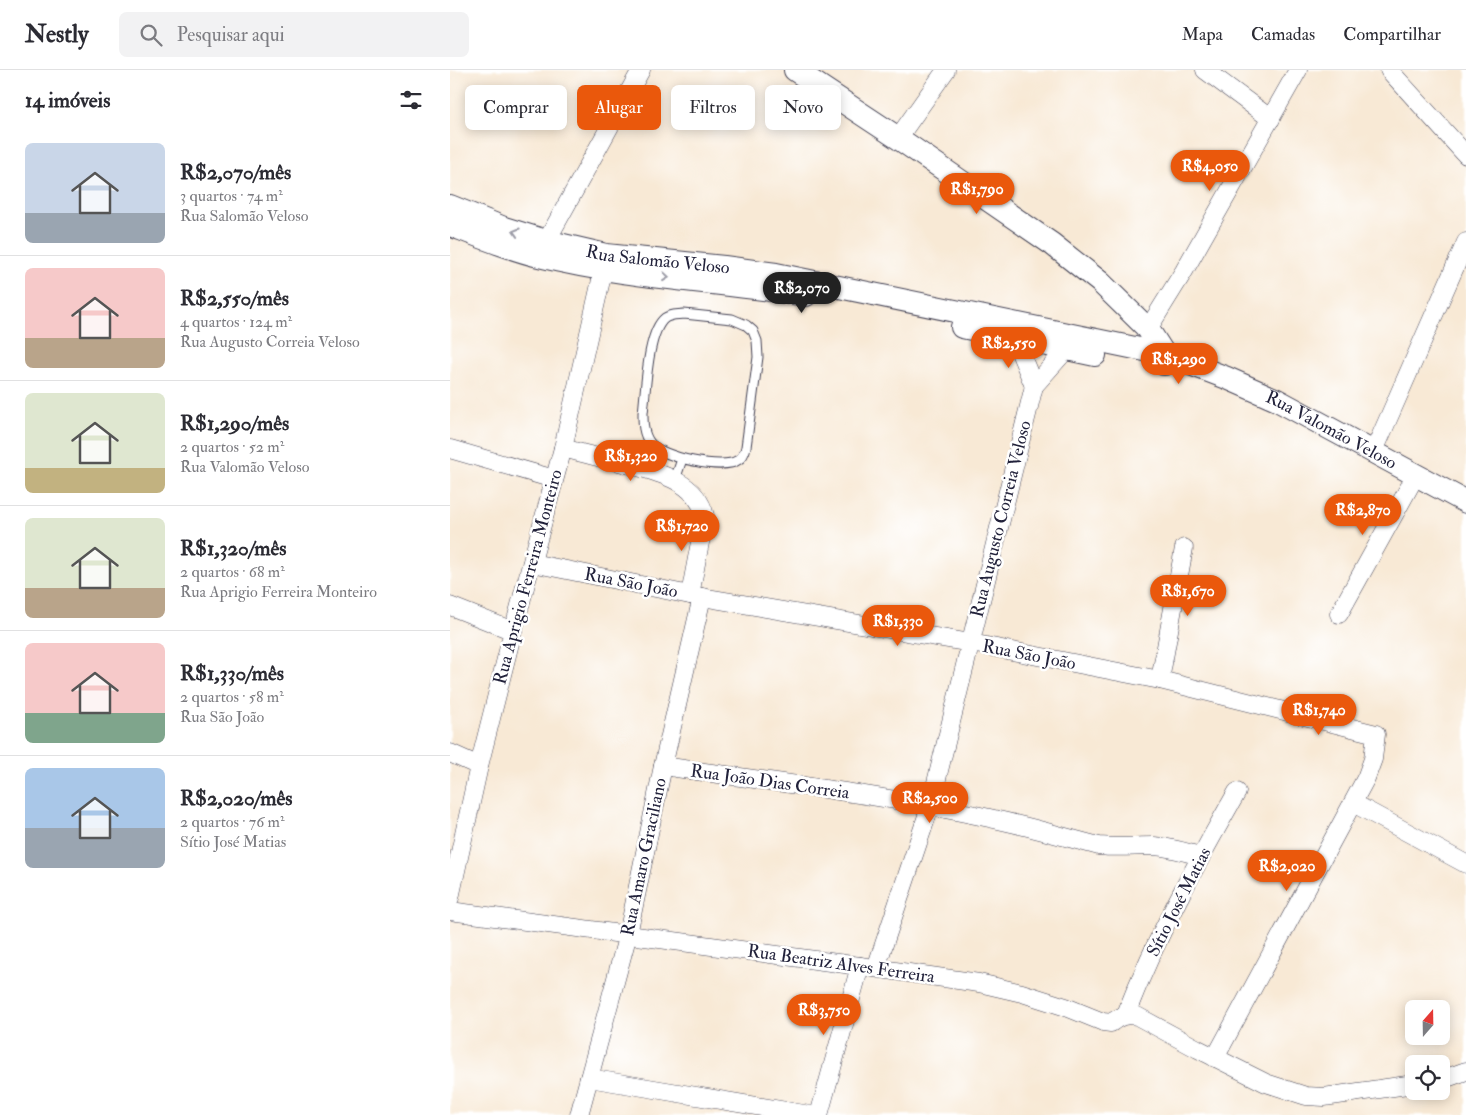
<!DOCTYPE html>
<html lang="pt">
<head>
<meta charset="utf-8">
<style>
	body { margin:0; font-family:"IM FELL Double Pica",serif; background:#f2f2f3; color:#2b2b33; height:100vh; display:flex; flex-direction:column; font-size:19px; white-space:nowrap }
	* { box-sizing:border-box; margin:0 }
	p { font-size:16px; color:#7c7c81 }
	.icon { flex:none; width:28px; height:28px; fill:none; stroke:currentColor; stroke-width:2; stroke-linecap:round; stroke-linejoin:round }
	.map { position:relative; flex:1; overflow:hidden }
	.side { display:flex; flex-direction:column; background:#fff; width:450px }
	.side>* { flex:none }
	.top-card { position:absolute; left:15px; top:15px; width:475px; height:45px; display:flex; gap:10px }
	.needle { width:32px; rotate:20deg }
	.fabs { position:absolute; left:955px; top:930px; display:grid; gap:10px }
	.fabs a { display:grid; place-items:center; width:45px; height:45px; border-radius:8px; background:#fff; box-shadow:0 2px 12px #0003; font-size:25px }
	.price { position:absolute; translate:-50% -42px; padding:0 11px; border-radius:18px; background:#ea580c; color:#fff; font-size:16px; line-height:32px; filter:drop-shadow(0 1px 2px #0008) }
	.price::after { content:''; position:absolute; left:50%; top:30px; width:15px; height:11px; margin-left:-8px; background:inherit; clip-path:polygon(0 0,100% 0,50% 100%) }
	.price.on { background:#222; color:#fff }
	ul { padding:0; list-style:none }
	li { display:flex; align-items:center; gap:15px; height:125px; padding:0 25px }
	li+li { border-top:1px solid #e1e1e2 }
	li span { display:grid; place-items:center; flex:none; width:140px; height:100px; border-radius:8px; color:#555 }
	li>.icon { margin-inline-start:auto }
	span .icon { width:60px; height:60px; fill:#fffc; stroke-width:1 }
	li b { font-size:21px }
	h2 { display:flex; justify-content:space-between; align-items:center; height:60px; padding:0 25px; font-size:21px }
	.tag { padding:0 18px; border-radius:8px; background:#fff; box-shadow:0 2px 12px #0003; font-size:18px; line-height:45px }
	.tag.on { background:#ea580c; color:#fff }
	header { display:flex; align-items:center; gap:30px; box-sizing:border-box; height:70px; padding:0 25px; background:#fff; border-bottom:1px solid #e1e1e2 }
	header strong { font-size:24px }
	nav { display:flex; gap:28px; margin-inline-start:auto; font-size:18px }
	.search { width:350px; height:45px; background:#f2f2f3; display:flex; align-items:center; gap:12px; box-sizing:border-box; padding:0 18px; border-radius:8px; color:#7c7c81; font-size:19px }
	main { display:flex; flex:1; min-height:0 }
	.map>svg:first-child { display:block }
</style>
</head>
<body>
<header>
<strong>Nestly</strong>
<div class="search"><svg class="icon" aria-label="search" viewBox="0 0 24 24"><circle cx="10" cy="10" r="6"/><path d="M15 15l6 6"/></svg>Pesquisar aqui</div>
<nav><a>Mapa</a><a>Camadas</a><a>Compartilhar</a></nav>
</header>
<main>
<section class="side">
<h2>14 imóveis<svg class="icon" aria-label="filters" viewBox="0 0 24 24"><path d="M4 7h16M4 17h16"/><circle cx="9" cy="7" r="2"/><circle cx="15" cy="17" r="2"/></svg></h2>
<ul>
<li><span style="background:linear-gradient(#c9d6e8 70%,#9aa5b1 0)"><svg class="icon" aria-label="home" viewBox="0 0 24 24"><path d="M3 11l9-7 9 7M6 9v11h12V9"/></svg></span><div><b>R$2,070/mês</b><p>3 quartos · 74 m²</p><p>Rua Salomão Veloso</p></div></li>
<li><span style="background:linear-gradient(#f6c9c9 70%,#b9a48a 0)"><svg class="icon" aria-label="home" viewBox="0 0 24 24"><path d="M3 11l9-7 9 7M6 9v11h12V9"/></svg></span><div><b>R$2,550/mês</b><p>4 quartos · 124 m²</p><p>Rua Augusto Correia Veloso</p></div></li>
<li><span style="background:linear-gradient(#dfe7d0 75%,#c2b280 0)"><svg class="icon" aria-label="home" viewBox="0 0 24 24"><path d="M3 11l9-7 9 7M6 9v11h12V9"/></svg></span><div><b>R$1,290/mês</b><p>2 quartos · 52 m²</p><p>Rua Valomão Veloso</p></div></li>
<li><span style="background:linear-gradient(#dfe7d0 70%,#b9a48a 0)"><svg class="icon" aria-label="home" viewBox="0 0 24 24"><path d="M3 11l9-7 9 7M6 9v11h12V9"/></svg></span><div><b>R$1,320/mês</b><p>2 quartos · 68 m²</p><p>Rua Aprigio Ferreira Monteiro</p></div></li>
<li><span style="background:linear-gradient(#f6c9c9 70%,#7fa58c 0)"><svg class="icon" aria-label="home" viewBox="0 0 24 24"><path d="M3 11l9-7 9 7M6 9v11h12V9"/></svg></span><div><b>R$1,330/mês</b><p>2 quartos · 58 m²</p><p>Rua São João</p></div></li>
<li><span style="background:linear-gradient(#a9c7e8 60%,#9aa5b1 0)"><svg class="icon" aria-label="home" viewBox="0 0 24 24"><path d="M3 11l9-7 9 7M6 9v11h12V9"/></svg></span><div><b>R$2,020/mês</b><p>2 quartos · 76 m²</p><p>Sítio José Matias</p></div></li>
</ul>
</section>
<div class="map">
<svg width="1016" height="1045" viewBox="0 0 1016 1045">
	<rect width="100%" height="100%" fill="#fff"/>
	<filter id="ink" filterUnits="userSpaceOnUse"><feTurbulence type="fractalNoise" baseFrequency=".02" numOctaves="2"/><feDisplacementMap in="SourceGraphic" scale="10" xChannelSelector="R" yChannelSelector="G"/><feConvolveMatrix kernelMatrix="1 2 1 2 8 2 1 2 1" color-interpolation-filters="sRGB"/></filter>
	<filter id="wash" filterUnits="userSpaceOnUse"><feTurbulence type="fractalNoise" baseFrequency=".0096" numOctaves="4" result="noise"/><feDisplacementMap in="SourceGraphic" scale="20" xChannelSelector="R" yChannelSelector="G"/><feGaussianBlur stdDeviation="1.12" result="paint"/><feColorMatrix in="noise" values="0 0 0 0 0 0 0 0 0 0 0 0 0 0 0 0 0 1.4 0 .05"/><feComposite in="paint" operator="in"/></filter>
	<g filter="url(#wash)">
		<rect width="100%" height="100%" fill="#f8e9d5"/>
	</g>
	<g filter="url(#ink)">
		<g fill="none" stroke-linecap="round" stroke-linejoin="round">
			<defs>
				<g id="service">
					<path d="M 234,244 L 282,249 L 296,255 L 303,261 L 307,271 L 308,287 L 296,377 C 295,382 293,387 288,390 C 274,401 211,387 200,373 C 193,364 193,353 193,343 C 196,320 197,262 215,248 C 221,244 227,245 234,244 Z"/>
					<path d="M 225,410 L 232,389"/>
				</g>
				<g id="minor">
					<path d="M 755,0 L 821,49"/>
					<path d="M 939,0 L 1016,85"/>
					<path d="M 448,68 L 496,0"/>
					<path d="M 91,181 L 191,0"/>
					<path d="M 698,259 L 734,201 L 848,0"/>
					<path d="M 565,270 L 584,316"/>
					<path d="M 113,378 C 132,383 150,388 169,392 C 201,401 246,408 255,446 L 240,525"/>
					<path d="M 0,379 L 104,409"/>
					<path d="M 924,381 L 1016,172"/>
					<path d="M 82,493 L 240,525 L 521,573 L 710,610 L 926,664 L 923,689 L 916,708 L 765,988"/>
					<path d="M 0,536 L 63,561"/>
					<path d="M 889,544 L 966,405"/>
					<path d="M 710,610 L 734,478"/>
					<path d="M 0,683 L 29,696"/>
					<path d="M 213,696 C 328,713 444,726 557,752 C 588,759 618,768 649,776 C 667,778 685,776 704,776 C 720,777 735,782 750,786"/>
					<path d="M 903,733 L 1016,794"/>
					<path d="M 0,828 L 29,696 L 63,561 L 113,378 L 156,188"/>
					<path d="M 0,841 L 410,896 L 529,913 L 572,923 L 616,937 L 653,952 L 661,953 C 670,946 676,944 687,946 L 748,979 L 816,1013 L 856,1026 L 874,1027 L 964,1014"/>
					<path d="M 426,898 L 480,737 L 584,316 L 616,280"/>
					<path d="M 676,944 C 706,867 746,794 787,722"/>
					<path d="M 139,1008 L 360,1045"/>
					<path d="M 991,1010 L 1016,1001"/>
					<path d="M 129,1045 L 178,864 L 213,696 L 252,527"/>
					<path d="M 369,1045 L 410,896"/>
				</g>
				<g id="tertiary">
					<path d="M 345,0 L 448,68 L 602,174 L 650,212 L 698,259 L 714,284 L 714,294"/>
					<path id="s1" d="M 0,136 L 54,158 L 96,171 L 156,185 L 274,197 L 326,204 L 714,284 L 777,308 L 827,330 L 1016,432"/>
					<path d="M 0,155 C 29,166 59,179 89,186 C 177,208 267,211 356,225"/>
					<path d="M 512,257 L 645,285"/>
				</g>
			</defs>
			<use href="#service" stroke="#424052" stroke-width="11"/>
			<use href="#minor" stroke="#424052" stroke-width="19"/>
			<use href="#tertiary" stroke="#424052" stroke-width="24"/>
			<use href="#service" stroke="#fff" stroke-width="9"/>
			<use href="#minor" stroke="#fff" stroke-width="18"/>
			<use href="#tertiary" stroke="#fff" stroke-width="22"/>
		</g>
		<defs><path id="oneway-chevron" d="M-2-3.5L2.5 0L-2 3.5" fill="none" stroke-width="1.6" stroke-linecap="round" stroke-linejoin="round" transform="scale(1.25)"/></defs>
		<g stroke="#9c9ca7">
			<use href="#oneway-chevron" transform="translate(66 162) rotate(-163)"/>
			<use href="#oneway-chevron" transform="translate(216 207) rotate(6)"/>
		</g>
	</g>
	<g text-anchor="middle" dominant-baseline="central" stroke-width="5" stroke-linejoin="round" paint-order="stroke">
		<g font-size="18" fill="#22223b" stroke="#fff">
			<text stroke="none"><textPath href="#s1" startOffset="216">Rua Salomão Veloso</textPath></text>
			<text stroke="none"><textPath href="#s1" startOffset="915">Rua Valomão Veloso</textPath></text>
			<text transform="translate(551 449) rotate(-76)">Rua Augusto Correia Veloso</text>
			<text transform="translate(78 507) rotate(-75)">Rua Aprigio Ferreira Monteiro</text>
			<text transform="translate(181 513) rotate(11)">Rua São João</text>
			<text transform="translate(579 585) rotate(11)">Rua São João</text>
			<text transform="translate(320 712) rotate(8)">Rua João Dias Correia</text>
			<text transform="translate(194 787) rotate(-78)">Rua Amaro Graciliano</text>
			<text transform="translate(729 832) rotate(-63)">Sítio José Matias</text>
			<text transform="translate(391 894) rotate(8)">Rua Beatriz Alves Ferreira</text>
		</g>
	</g>
</svg>
<div class="fabs">
<a><svg class="needle" viewBox="-14 -14 28 28"><path d="M0-13l5 13h-10z" fill="#e53935"/><path d="M0 13l5-13h-10z" fill="#7c7c81"/></svg></a>
<a><svg class="icon" aria-label="locate" viewBox="0 0 24 24"><circle cx="12" cy="12" r="6"/><path d="M12 2v4M12 18v4M2 12h4M18 12h4"/></svg></a>
</div>
<b class="price" style="left:760px;top:122px">R$4,050</b>
<b class="price" style="left:527px;top:145px">R$1,790</b>
<b class="price on" style="left:352px;top:244px">R$2,070</b>
<b class="price" style="left:559px;top:299px">R$2,550</b>
<b class="price" style="left:729px;top:315px">R$1,290</b>
<b class="price" style="left:181px;top:412px">R$1,320</b>
<b class="price" style="left:913px;top:466px">R$2,870</b>
<b class="price" style="left:232px;top:482px">R$1,720</b>
<b class="price" style="left:738px;top:547px">R$1,670</b>
<b class="price" style="left:448px;top:577px">R$1,330</b>
<b class="price" style="left:869px;top:666px">R$1,740</b>
<b class="price" style="left:480px;top:754px">R$2,500</b>
<b class="price" style="left:837px;top:822px">R$2,020</b>
<b class="price" style="left:374px;top:966px">R$3,750</b>
<div class="top-card">
<a class="tag">Comprar</a>
<a class="tag on">Alugar</a>
<a class="tag">Filtros</a>
<a class="tag">Novo</a>
</div>
</div>
</main>
</body>
</html>
